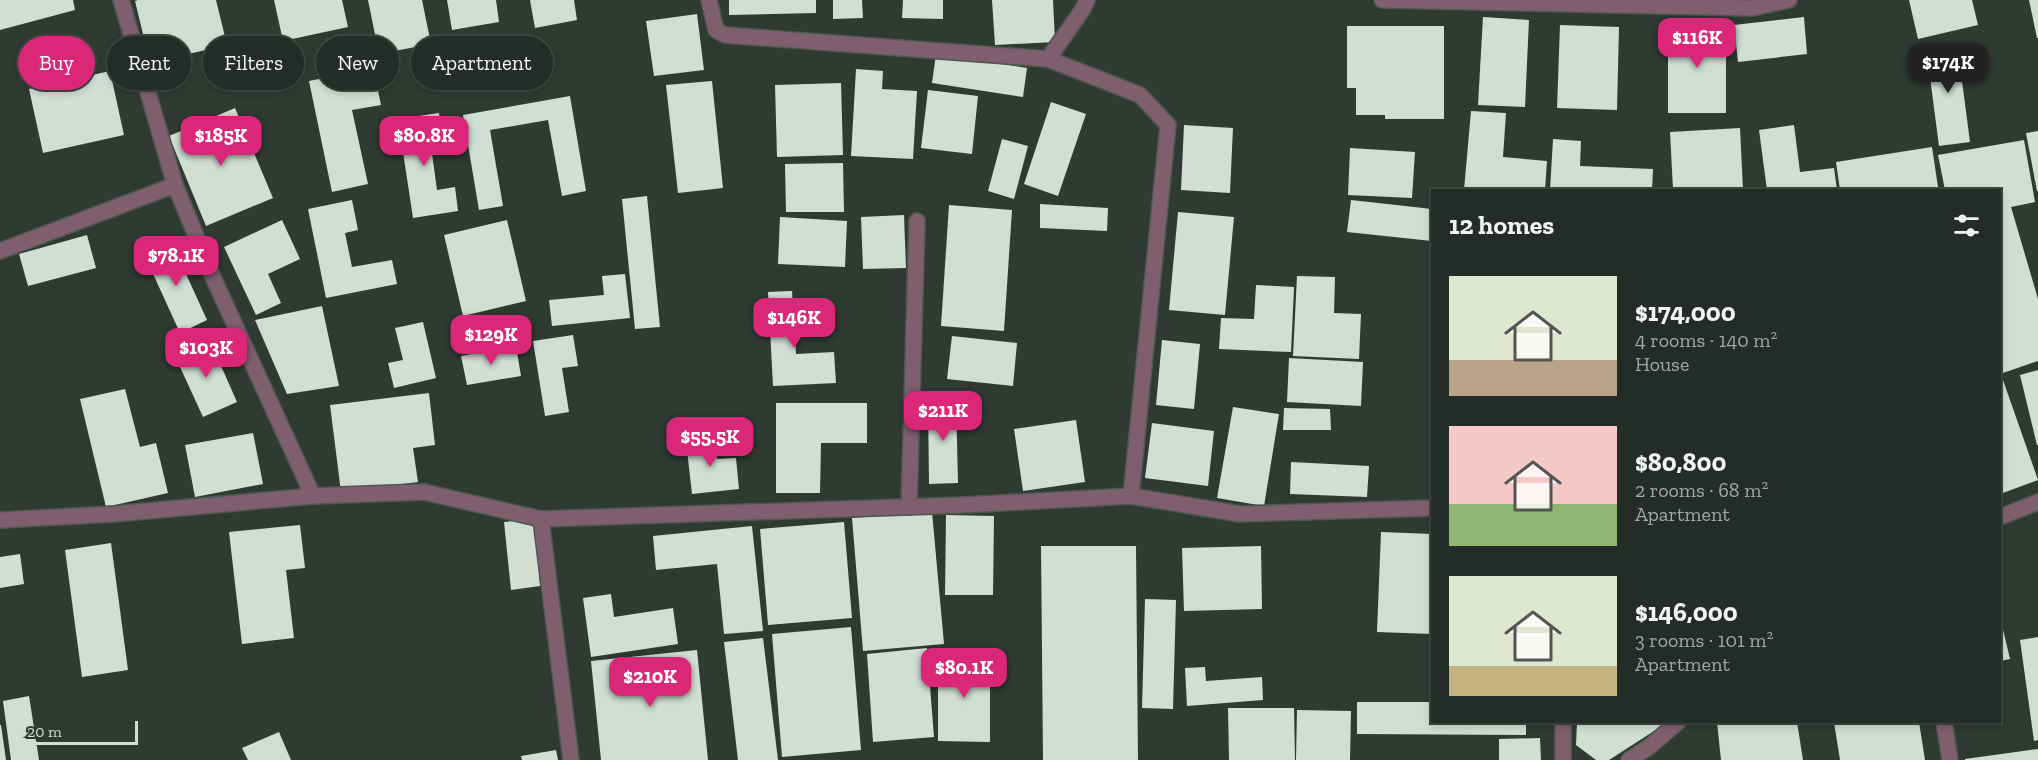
<!DOCTYPE html>
<html lang="en">
<head>
<meta charset="utf-8">
<style>
	body { margin:0; font-family:"Zilla Slab",serif; background:#2b342e; color:#f1f3f6; height:100vh; display:flex; flex-direction:column; font-size:22px; white-space:nowrap }
	* { box-sizing:border-box; margin:0 }
	p { font-size:20px; color:#a3a7a7 }
	.icon { flex:none; width:33px; height:33px; fill:none; stroke:currentColor; stroke-width:2; stroke-linecap:round; stroke-linejoin:round }
	.map { position:relative; flex:1; overflow:hidden }
	.drawer { position:absolute; left:1431px; top:189px; width:570px; height:534px; display:flex; flex-direction:column; background:#232c26; border-radius:0px; box-shadow:0 3px 9px #0003,0 0 0 2px #404843 }
	.drawer>* { flex:none }
	.banner { position:absolute; left:18px; top:36px; width:570px; height:54px; display:flex; gap:12px }
	.scale { position:absolute; left:18px; bottom:15px; width:120px; box-sizing:border-box; padding-left:6px; border:3px solid #d4dbd6; border-top:0; font-size:16px; line-height:21px; white-space:nowrap; color:#d4dbd6; -webkit-text-stroke:4px #2f3a33; paint-order:stroke }
	.price { position:absolute; translate:-50% -51px; padding:0 14px; border-radius:12px; background:#db2777; color:#fff; font-size:20px; line-height:39px; filter:drop-shadow(0 2px 3px #0008) }
	.price::after { content:''; position:absolute; left:50%; top:36px; width:18px; height:14px; margin-left:-9px; background:inherit; clip-path:polygon(0 0,100% 0,50% 100%) }
	.price.selected { background:#222; color:#fff }
	ul { padding:0; list-style:none }
	li { display:flex; align-items:center; gap:18px; height:150px; padding:0 18px }
	li span { display:grid; place-items:center; flex:none; width:168px; height:120px; border-radius:0px; color:#555 }
	li>.icon { margin-inline-start:auto }
	span .icon { width:72px; height:72px; fill:#fffc; stroke-width:1 }
	li b { font-size:26px }
	h2 { display:flex; justify-content:space-between; align-items:center; height:72px; padding:0 18px; font-size:26px }
	.tag { padding:0 21px; border-radius:27px; background:#232c26; box-shadow:0 3px 9px #0003,0 0 0 2px #404843; font-size:21px; line-height:54px }
	.tag.selected { background:#db2777; color:#fff }
	.map>svg:first-child { display:block }
</style>
</head>
<body>
<div class="map">
<svg width="2038" height="760" viewBox="0 0 2038 760">
	<rect width="100%" height="100%" fill="#2f3a33"/>
	<g fill="#d0ded4">
		<path d="M 0,0 L 73,0 L 75,10 L 0,30 Z"/>
		<path d="M 138,0 L 216,0 L 227,45 L 150,63 L 135,1 Z"/>
		<path d="M 274,0 L 342,0 L 348,27 L 283,41 Z"/>
		<path d="M 368,0 L 422,0 L 431,44 L 379,54 Z"/>
		<path d="M 447,0 L 496,0 L 499,22 L 452,30 Z"/>
		<path d="M 530,0 L 574,0 L 577,20 L 535,28 Z"/>
		<path d="M 729,0 L 816,0 L 816,13 L 729,15 Z"/>
		<path d="M 833,0 L 862,0 L 863,18 L 833,19 Z"/>
		<path d="M 903,0 L 943,0 L 943,19 L 902,18 Z"/>
		<path d="M 992,0 L 1053,0 L 1055,42 L 995,45 Z"/>
		<path d="M 1909,0 L 1972,0 L 1978,25 L 1918,39 Z"/>
		<path d="M 2029,0 L 2038,0 L 2038,38 L 2037,38 Z"/>
		<path d="M 697,14 L 704,70 L 654,76 L 646,21 Z"/>
		<path d="M 1483,17 L 1529,20 L 1525,107 L 1478,105 Z"/>
		<path d="M 1804,17 L 1807,54 L 1738,62 L 1734,25 Z"/>
		<path d="M 1560,25 L 1619,27 L 1617,110 L 1557,108 Z"/>
		<rect x="1668" y="25" width="58" height="88"/>
		<path d="M 1347,26 L 1444,26 L 1444,119 L 1385,119 L 1385,115 L 1356,115 L 1356,88 L 1347,88 Z"/>
		<path d="M 1957,43 L 1970,142 L 1939,146 L 1926,47 Z"/>
		<path d="M 936,54 L 1027,68 L 1023,97 L 932,83 Z"/>
		<path d="M 373,68 L 381,105 L 352,110 L 368,184 L 332,192 L 309,81 Z"/>
		<path d="M 856,69 L 883,71 L 882,89 L 917,91 L 913,159 L 851,156 Z"/>
		<path d="M 110,71 L 124,135 L 43,153 L 29,89 Z"/>
		<path d="M 712,81 L 723,188 L 678,193 L 666,85 Z"/>
		<path d="M 841,83 L 843,155 L 777,157 L 775,85 Z"/>
		<path d="M 928,90 L 978,96 L 972,154 L 921,148 Z"/>
		<path d="M 570,96 L 586,191 L 562,196 L 548,120 L 490,130 L 503,206 L 479,210 L 463,115 Z"/>
		<path d="M 1051,102 L 1086,114 L 1058,196 L 1024,184 Z"/>
		<path d="M 235,108 L 273,198 L 206,226 L 169,136 Z"/>
		<path d="M 1471,111 L 1506,113 L 1503,157 L 1547,161 L 1545,190 L 1464,190 Z"/>
		<path d="M 439,113 L 443,138 L 430,139 L 437,190 L 455,187 L 458,211 L 413,218 L 398,119 Z"/>
		<path d="M 1184,125 L 1233,128 L 1230,193 L 1181,190 Z"/>
		<path d="M 1794,125 L 1800,172 L 1834,168 L 1837,190 L 1767,190 L 1759,130 Z"/>
		<path d="M 1740,128 L 1743,190 L 1673,190 L 1670,132 Z"/>
		<path d="M 2038,131 L 2038,191 L 2037,191 L 2026,133 Z"/>
		<path d="M 1002,139 L 1028,146 L 1014,199 L 988,191 Z"/>
		<path d="M 1553,139 L 1581,141 L 1580,166 L 1653,169 L 1652,190 L 1550,190 Z"/>
		<path d="M 2024,140 L 2035,202 L 2011,207 L 2038,299 L 2038,361 L 2000,374 L 2000,190 L 1945,190 L 1938,155 Z"/>
		<path d="M 1932,147 L 1938,187 L 1913,190 L 1840,190 L 1836,162 Z"/>
		<path d="M 1350,148 L 1415,152 L 1412,198 L 1348,195 Z"/>
		<path d="M 843,163 L 844,212 L 786,212 L 785,164 Z"/>
		<path d="M 647,196 L 660,327 L 635,329 L 622,199 Z"/>
		<path d="M 352,200 L 358,230 L 345,233 L 352,267 L 392,260 L 397,284 L 326,298 L 308,209 Z"/>
		<path d="M 1351,200 L 1432,209 L 1432,241 L 1347,232 Z"/>
		<path d="M 1040,204 L 1108,208 L 1107,231 L 1040,228 Z"/>
		<path d="M 949,205 L 1012,210 L 1004,331 L 941,326 Z"/>
		<path d="M 1178,212 L 1234,217 L 1225,315 L 1169,310 Z"/>
		<path d="M 904,215 L 906,268 L 863,269 L 861,217 Z"/>
		<path d="M 780,217 L 847,221 L 845,267 L 778,264 Z"/>
		<path d="M 282,220 L 300,259 L 268,274 L 281,303 L 256,315 L 224,247 Z"/>
		<path d="M 507,220 L 526,301 L 463,316 L 444,235 Z"/>
		<path d="M 87,235 L 96,268 L 28,286 L 19,254 Z"/>
		<path d="M 171,241 L 207,320 L 180,333 L 144,254 Z"/>
		<path d="M 625,274 L 630,318 L 552,326 L 549,300 L 604,295 L 602,276 Z"/>
		<path d="M 1297,276 L 1335,277 L 1334,313 L 1361,314 L 1359,359 L 1293,356 Z"/>
		<path d="M 1256,285 L 1294,287 L 1291,352 L 1219,349 L 1221,318 L 1254,319 Z"/>
		<path d="M 792,291 L 796,354 L 834,352 L 836,383 L 773,386 L 768,292 Z"/>
		<path d="M 322,306 L 339,386 L 287,394 L 255,320 Z"/>
		<path d="M 423,322 L 436,378 L 394,388 L 388,363 L 403,360 L 395,328 Z"/>
		<path d="M 573,335 L 578,366 L 562,368 L 569,412 L 545,416 L 533,341 Z"/>
		<path d="M 952,336 L 1017,343 L 1013,386 L 947,379 Z"/>
		<path d="M 1162,340 L 1200,344 L 1194,409 L 1156,405 Z"/>
		<path d="M 210,341 L 237,402 L 203,417 L 175,356 Z"/>
		<path d="M 516,346 L 521,376 L 467,385 L 461,356 Z"/>
		<path d="M 1289,358 L 1363,362 L 1361,406 L 1287,402 Z"/>
		<path d="M 2038,370 L 2038,445 L 2037,445 L 2020,375 Z"/>
		<path d="M 2003,380 L 2038,480 L 2000,494 L 2000,381 Z"/>
		<path d="M 125,389 L 140,447 L 156,443 L 168,493 L 106,507 L 80,399 Z"/>
		<path d="M 429,393 L 435,445 L 413,448 L 418,482 L 341,492 L 330,405 Z"/>
		<path d="M 956,400 L 958,483 L 929,484 L 928,401 Z"/>
		<path d="M 776,403 L 867,403 L 867,443 L 821,443 L 820,493 L 776,493 Z"/>
		<path d="M 1233,407 L 1279,414 L 1264,506 L 1217,498 Z"/>
		<path d="M 1284,408 L 1330,409 L 1331,430 L 1283,430 Z"/>
		<path d="M 1076,420 L 1085,482 L 1023,491 L 1014,429 Z"/>
		<path d="M 1152,423 L 1214,431 L 1208,486 L 1145,478 Z"/>
		<path d="M 253,433 L 263,484 L 195,497 L 185,445 Z"/>
		<path d="M 715,438 L 717,459 L 736,458 L 739,489 L 692,494 L 686,441 Z"/>
		<path d="M 1291,462 L 1369,466 L 1367,497 L 1290,494 Z"/>
		<path d="M 932,512 L 944,644 L 863,651 L 852,518 Z"/>
		<path d="M 946,515 L 994,516 L 993,595 L 945,595 Z"/>
		<path d="M 534,519 L 540,586 L 511,590 L 504,522 Z"/>
		<path d="M 844,522 L 852,618 L 768,625 L 760,529 Z"/>
		<path d="M 300,525 L 305,568 L 286,570 L 294,638 L 242,644 L 229,532 Z"/>
		<path d="M 752,526 L 763,631 L 724,634 L 717,564 L 656,570 L 653,536 Z"/>
		<path d="M 1381,532 L 1432,534 L 1432,634 L 1377,632 Z"/>
		<path d="M 111,543 L 128,670 L 82,677 L 65,550 Z"/>
		<path d="M 1041,546 L 1136,546 L 1138,760 L 1043,760 Z"/>
		<path d="M 1261,546 L 1262,609 L 1184,611 L 1182,548 Z"/>
		<path d="M 20,554 L 24,584 L 0,588 L 0,557 Z"/>
		<path d="M 611,594 L 614,617 L 673,608 L 678,644 L 591,657 L 583,598 Z"/>
		<path d="M 1145,599 L 1176,600 L 1173,709 L 1142,708 Z"/>
		<path d="M 2000,617 L 2010,659 L 2000,661 Z"/>
		<path d="M 851,627 L 861,750 L 782,757 L 772,634 Z"/>
		<path d="M 2038,637 L 2038,740 L 2034,741 L 2020,640 Z"/>
		<path d="M 763,638 L 778,760 L 738,760 L 724,642 Z"/>
		<path d="M 927,648 L 934,737 L 873,742 L 867,654 Z"/>
		<path d="M 697,650 L 708,760 L 601,760 L 591,661 Z"/>
		<path d="M 938,656 L 990,657 L 990,742 L 938,741 Z"/>
		<path d="M 1205,667 L 1206,681 L 1262,677 L 1263,700 L 1187,706 L 1185,668 Z"/>
		<path d="M 29,696 L 39,760 L 11,760 L 3,701 Z"/>
		<path d="M 1357,702 L 1432,702 L 1432,722 L 1526,722 L 1526,735 L 1357,734 Z"/>
		<path d="M 1228,708 L 1294,708 L 1295,760 L 1229,760 Z"/>
		<path d="M 1297,710 L 1351,711 L 1350,760 L 1296,760 Z"/>
		<path d="M 1577,722 L 1668,722 L 1609,760 L 1596,760 L 1576,745 Z"/>
		<path d="M 1717,722 L 1797,722 L 1803,760 L 1721,760 Z"/>
		<path d="M 1834,722 L 1919,722 L 1925,760 L 1840,760 Z"/>
		<path d="M 0,725 L 1,725 L 6,760 L 0,760 Z"/>
		<path d="M 279,732 L 291,760 L 248,760 L 242,748 Z"/>
		<path d="M 1540,738 L 1541,760 L 1499,760 L 1499,739 Z"/>
		<path d="M 2038,749 L 2038,760 L 1965,760 L 1965,759 Z"/>
		<path d="M 556,750 L 558,760 L 522,760 L 521,756 Z"/>
	</g>
	<g fill="none" stroke-linecap="round" stroke-linejoin="round">
		<defs>
			<g id="minor">
				<path d="M 121,0 L 175,185 L 212,275 L 313,496"/>
				<path d="M 709,0 L 716,30 L 725,35 L 1048,59 L 1140,95 L 1168,125 L 1131,496"/>
				<path d="M 1382,0 L 1752,8 L 1789,0"/>
				<path d="M 1048,59 L 1083,9 L 1087,0"/>
				<path d="M 0,251 L 175,185"/>
				<path d="M 909,507 L 917,221"/>
				<path d="M 2000,517 L 2038,502"/>
				<path d="M 541,519 L 571,760"/>
				<path d="M 0,520 L 114,514 L 313,496 L 424,492 L 541,519 L 963,505 L 1131,496 L 1240,514 L 1432,508"/>
				<path d="M 1563,722 L 1563,760"/>
				<path d="M 1944,722 L 1950,760"/>
				<path d="M 1629,760 L 1649,747 L 1678,722"/>
			</g>
		</defs>
		<use href="#minor" stroke="#4d5750" stroke-width="18"/>
		<use href="#minor" stroke="#7f5f6e" stroke-width="15"/>
	</g>
</svg>
<div class="scale">20 m</div>
<b class="price" style="left:1697px;top:69px">$116K</b>
<b class="price selected" style="left:1948px;top:94px">$174K</b>
<b class="price" style="left:221px;top:167px">$185K</b>
<b class="price" style="left:424px;top:167px">$80.8K</b>
<b class="price" style="left:176px;top:287px">$78.1K</b>
<b class="price" style="left:794px;top:349px">$146K</b>
<b class="price" style="left:491px;top:366px">$129K</b>
<b class="price" style="left:206px;top:379px">$103K</b>
<b class="price" style="left:943px;top:442px">$211K</b>
<b class="price" style="left:710px;top:468px">$55.5K</b>
<b class="price" style="left:964px;top:699px">$80.1K</b>
<b class="price" style="left:650px;top:708px">$210K</b>
<div class="banner">
<a class="tag selected">Buy</a>
<a class="tag">Rent</a>
<a class="tag">Filters</a>
<a class="tag">New</a>
<a class="tag">Apartment</a>
</div>
<section class="drawer">
<h2>12 homes<svg class="icon" aria-label="filters" viewBox="0 0 24 24"><path d="M4 7h16M4 17h16"/><circle cx="9" cy="7" r="2"/><circle cx="15" cy="17" r="2"/></svg></h2>
<ul>
<li><span style="background:linear-gradient(#dfe7d0 70%,#b9a48a 0)"><svg class="icon" aria-label="home" viewBox="0 0 24 24"><path d="M3 11l9-7 9 7M6 9v11h12V9"/></svg></span><div><b>$174,000</b><p>4 rooms · 140 m²</p><p>House</p></div></li>
<li><span style="background:linear-gradient(#f6c9c9 65%,#8fb573 0)"><svg class="icon" aria-label="home" viewBox="0 0 24 24"><path d="M3 11l9-7 9 7M6 9v11h12V9"/></svg></span><div><b>$80,800</b><p>2 rooms · 68 m²</p><p>Apartment</p></div></li>
<li><span style="background:linear-gradient(#dfe7d0 75%,#c2b280 0)"><svg class="icon" aria-label="home" viewBox="0 0 24 24"><path d="M3 11l9-7 9 7M6 9v11h12V9"/></svg></span><div><b>$146,000</b><p>3 rooms · 101 m²</p><p>Apartment</p></div></li>
</ul>
</section>
</div>
</body>
</html>
